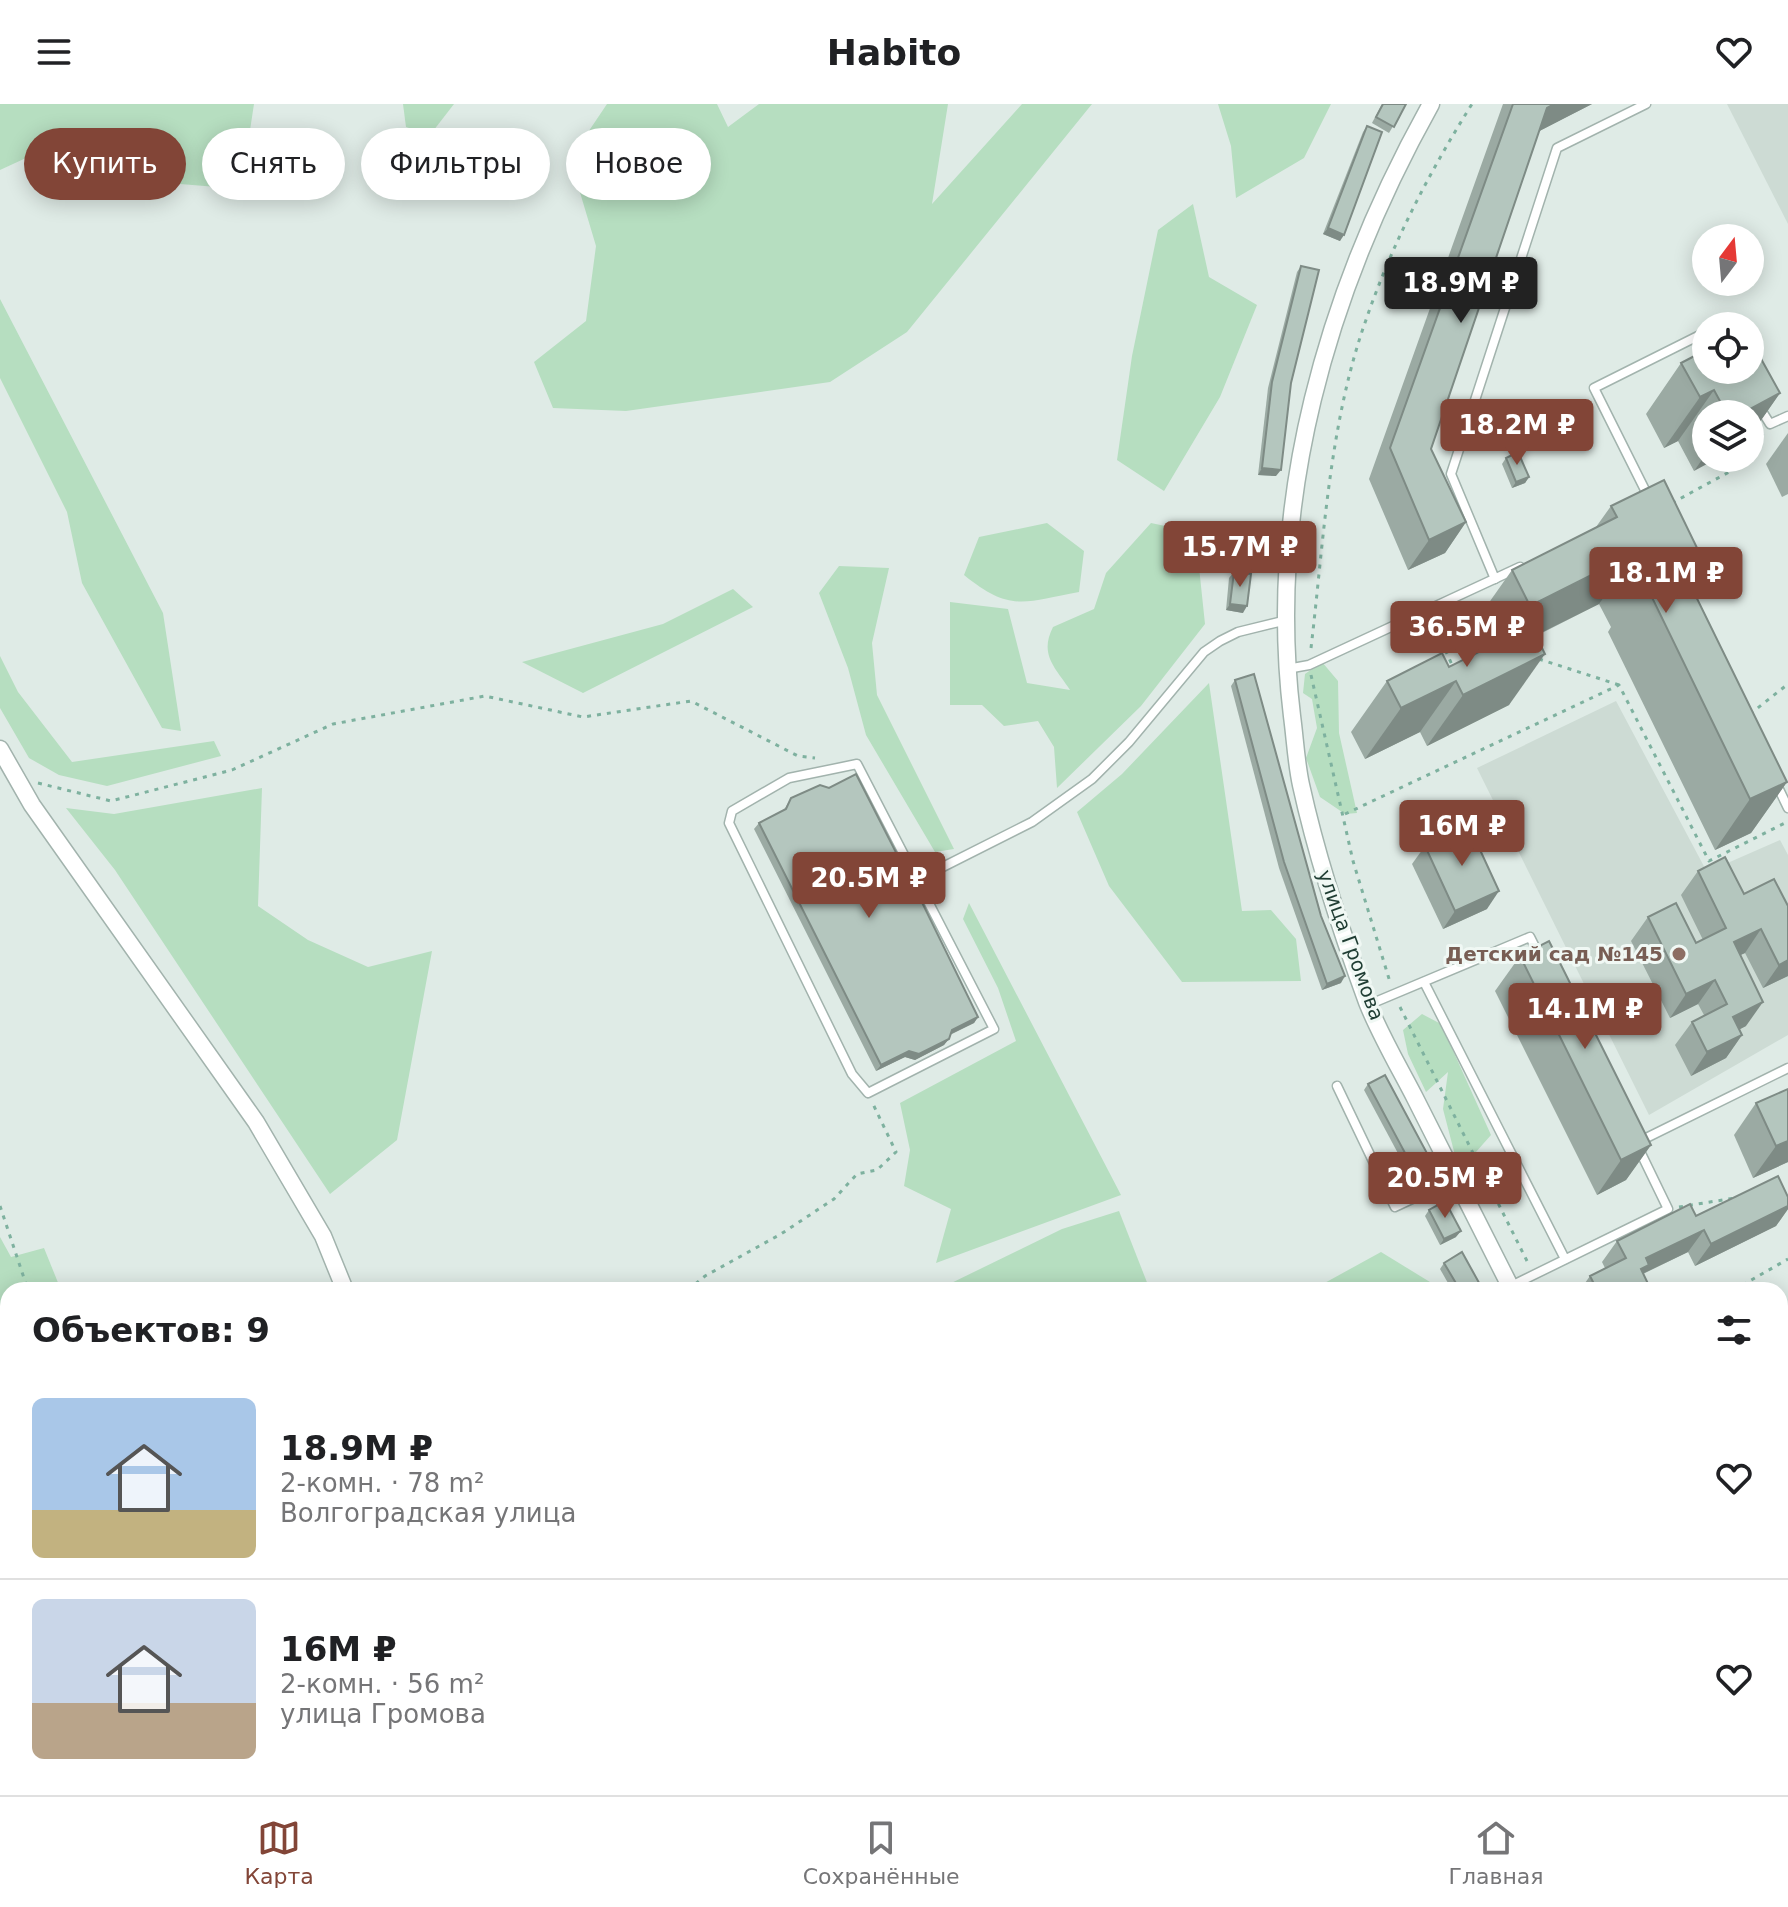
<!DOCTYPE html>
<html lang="ru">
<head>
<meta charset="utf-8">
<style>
	body { margin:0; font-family:"DejaVu Sans",sans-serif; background:#f6f6f6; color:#202124; height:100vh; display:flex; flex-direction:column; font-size:30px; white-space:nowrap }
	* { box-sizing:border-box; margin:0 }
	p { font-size:26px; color:#757577 }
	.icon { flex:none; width:44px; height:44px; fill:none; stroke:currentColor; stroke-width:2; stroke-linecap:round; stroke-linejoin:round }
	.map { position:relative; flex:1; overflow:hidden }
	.sheet { position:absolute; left:0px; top:1178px; width:1788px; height:514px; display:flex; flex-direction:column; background:#fff; border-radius:24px 24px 0 0; box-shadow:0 4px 20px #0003 }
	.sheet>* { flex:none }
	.guide { position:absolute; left:24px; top:24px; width:800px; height:72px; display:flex; gap:16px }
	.needle { width:52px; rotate:16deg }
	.tools { position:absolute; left:1692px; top:120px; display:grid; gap:16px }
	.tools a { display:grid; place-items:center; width:72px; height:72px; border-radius:50%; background:#fff; box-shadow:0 4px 20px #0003; font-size:40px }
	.price { position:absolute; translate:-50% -68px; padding:0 18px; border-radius:8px; background:#824537; color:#fff; font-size:26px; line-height:52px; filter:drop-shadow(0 2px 4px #0008) }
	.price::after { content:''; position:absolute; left:50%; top:48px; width:24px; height:18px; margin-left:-12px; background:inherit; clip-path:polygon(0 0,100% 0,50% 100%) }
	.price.current { background:#222; color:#fff }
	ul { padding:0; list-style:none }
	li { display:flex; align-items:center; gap:24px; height:200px; padding:0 32px }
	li+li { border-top:2px solid #e0e0e0 }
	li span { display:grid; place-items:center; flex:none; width:224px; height:160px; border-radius:12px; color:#555 }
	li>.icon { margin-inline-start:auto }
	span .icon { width:96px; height:96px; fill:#fffc; stroke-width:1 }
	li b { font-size:34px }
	h2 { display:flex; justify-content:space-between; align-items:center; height:96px; padding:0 32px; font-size:34px }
	.chip { padding:0 28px; border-radius:36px; background:#fff; box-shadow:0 4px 20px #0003; font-size:28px; line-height:72px }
	.chip.current { background:#824537; color:#fff }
	header { display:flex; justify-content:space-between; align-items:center; height:104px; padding:0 32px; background:#fff; font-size:36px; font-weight:700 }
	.tabs { display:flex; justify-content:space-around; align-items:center; height:112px; border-top:2px solid #e0e0e0; background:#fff; font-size:22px; color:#757577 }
	.tabs a { display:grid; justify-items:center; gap:4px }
	.tabs .current { color:#824537 }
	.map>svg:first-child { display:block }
</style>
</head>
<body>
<header><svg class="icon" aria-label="menu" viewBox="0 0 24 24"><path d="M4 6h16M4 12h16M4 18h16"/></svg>Habito<svg class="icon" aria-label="heart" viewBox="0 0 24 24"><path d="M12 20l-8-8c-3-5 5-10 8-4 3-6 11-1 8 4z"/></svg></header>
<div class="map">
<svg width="1788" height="1691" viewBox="0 0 1788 1691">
	<rect width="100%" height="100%" fill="#dfebe6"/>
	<g fill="#cddbd4">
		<path d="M 1727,0 L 1788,0 L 1788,120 Z"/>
		<path d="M 1616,597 L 1707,768 L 1780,736 L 1788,751 L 1788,931 L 1649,1011 L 1477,664 Z"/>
	</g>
	<g fill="#b6dec0">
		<path d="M 0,0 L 254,0 L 241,85 L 95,73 L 79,40 L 43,31 L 26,54 L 0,66 Z"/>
		<path d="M 403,0 L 454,0 L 430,31 L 406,23 Z"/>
		<path d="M 607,0 L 717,0 L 728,23 L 759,0 L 948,0 L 932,100 L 1022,0 L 1092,0 L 907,228 L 830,278 L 626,307 L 553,304 L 534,258 L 586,217 L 596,142 L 570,55 Z"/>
		<path d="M 1218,0 L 1331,0 L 1304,54 L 1236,94 L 1231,42 Z"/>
		<path d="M 1193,100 L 1209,173 L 1257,201 L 1220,293 L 1164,387 L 1117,356 L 1132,252 L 1158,126 Z"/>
		<path d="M 0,195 L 163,509 L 181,627 L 162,624 L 82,479 L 67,408 L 0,274 Z"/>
		<path d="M 1047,419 L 1084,447 L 1079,488 C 1024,498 1011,509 964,471 L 979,433 Z"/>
		<path d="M 1151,419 L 1184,426 L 1199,463 L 1205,520 L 1141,602 L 1057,684 L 1054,643 L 1038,617 L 1004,622 L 982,601 L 950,601 L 950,498 L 1008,505 L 1027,579 L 1070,586 C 1055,563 1039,551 1053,523 L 1094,505 L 1106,469 Z"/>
		<path d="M 839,462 L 889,464 L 872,539 L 877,591 L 954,745 L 935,748 L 866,631 L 848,564 L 819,489 Z"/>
		<path d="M 733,485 L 753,503 L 583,589 L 522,558 L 663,520 Z"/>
		<path d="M 0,552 L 18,588 L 72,658 L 214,637 L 221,652 L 107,682 L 59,671 L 29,654 L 0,604 Z"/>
		<path d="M 1322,558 L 1338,577 L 1339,629 L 1357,709 L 1345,710 L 1320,693 L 1306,654 L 1317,624 L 1312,595 L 1303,589 L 1305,570 Z"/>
		<path d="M 1209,579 L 1242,807 L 1271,806 L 1296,835 L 1301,877 L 1182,878 L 1109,782 L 1077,708 L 1122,670 Z"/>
		<path d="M 262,684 L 258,802 L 308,836 L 368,863 L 432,847 L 397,1036 L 330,1090 L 115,766 L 66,704 L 114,710 Z"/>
		<path d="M 969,799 L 1121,1091 L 936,1159 L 951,1105 L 904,1082 L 910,1046 L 900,999 L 1016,937 L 998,884 L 963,815 Z"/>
		<path d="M 1422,910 L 1441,920 L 1491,1031 L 1468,1057 L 1457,1059 L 1443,1005 L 1448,968 L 1426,988 L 1408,950 L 1403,926 Z"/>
		<path d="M 1119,1107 L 1150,1186 L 937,1186 L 1062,1125 Z"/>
		<path d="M 0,1133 L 11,1153 L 44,1144 L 61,1186 L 8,1186 L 8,1285 L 0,1261 Z"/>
		<path d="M 1381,1148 L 1443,1186 L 1322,1186 L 1321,1181 Z"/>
		<path d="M 0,1544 L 8,1555 L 8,1684 L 59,1684 L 62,1691 L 0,1691 Z"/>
		<path d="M 568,1684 L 671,1684 L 667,1689 L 654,1691 L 577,1691 Z"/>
	</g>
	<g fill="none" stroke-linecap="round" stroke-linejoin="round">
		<defs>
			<g id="lane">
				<path d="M 1760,304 L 1770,320 L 1788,312"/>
				<path d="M 1643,394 L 1645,386 L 1594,284 L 1706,228"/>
				<path d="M 1495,475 L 1451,370 L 1557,44 L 1646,0"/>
				<path d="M 1287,565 L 1309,561 L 1520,463"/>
				<path d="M 857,660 L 994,925 L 868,989 L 852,970 L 729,719 L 732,707 L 789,674 Z"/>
				<path d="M 1776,679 L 1788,704"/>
				<path d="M 913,778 L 1032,718 L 1092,675 L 1129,638 L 1204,548 L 1220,537 L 1238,528 L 1283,517"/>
				<path d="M 1424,878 L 1565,1155"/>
				<path d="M 1368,901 L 1530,833 L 1539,851"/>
				<path d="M 1337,982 L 1395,1103 L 1455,1075"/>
				<path d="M 1511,1182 L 1668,1105 L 1636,1039 L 1788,964"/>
				<path d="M 1780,1378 L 1788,1374"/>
				<path d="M 1780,1582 L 1788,1597"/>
				<path d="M 1141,1684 L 1158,1691"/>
				<path d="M 970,1691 L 1097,1684"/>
			</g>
			<g id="street">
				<path d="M 1431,0 C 1327,186 1266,398 1292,612 C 1295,634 1296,658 1301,681 C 1317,754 1341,827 1367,898 C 1380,931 1399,963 1415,994 C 1447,1058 1480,1122 1512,1186"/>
				<path d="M 0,645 L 32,701 L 256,1018 L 323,1132 L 345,1186"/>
				<path d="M 532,1684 L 535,1691"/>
				<path d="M 1764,1684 L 1768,1691"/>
				<path d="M 1502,1691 L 1517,1684"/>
			</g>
		</defs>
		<use href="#lane" stroke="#a2b3ad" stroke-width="11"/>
		<use href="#street" stroke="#a2b3ad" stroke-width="19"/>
		<g stroke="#7eb19f" stroke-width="3" stroke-dasharray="4 6" stroke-linecap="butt">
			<path d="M 1750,349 L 1763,330"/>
			<path d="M 1672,399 L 1742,361 L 1747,354"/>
			<path d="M 1433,519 L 1453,563"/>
			<path d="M 1311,544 C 1324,435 1329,318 1367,213 C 1393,138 1430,67 1472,0"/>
			<path d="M 1539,555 L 1619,581"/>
			<path d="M 1311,571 L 1353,757 L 1390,878"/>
			<path d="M 1750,610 L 1788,580"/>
			<path d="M 38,679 L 111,697 L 232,666 L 333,620 L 485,592 L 583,613 L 691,597 L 798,652 L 815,654"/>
			<path d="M 1345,710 L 1619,581 L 1709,757 L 1787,718"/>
			<path d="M 1400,903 L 1529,1161"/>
			<path d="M 0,1102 L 28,1186"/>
			<path d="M 1679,1103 L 1735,1094"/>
			<path d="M 688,1186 L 705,1172 L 781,1130 L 834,1095 L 857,1070 L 877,1066 L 896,1048 L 873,1000"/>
			<path d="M 1734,1186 L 1788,1155"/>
			<path d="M 0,1434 L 8,1438"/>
			<path d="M 1780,1646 L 1788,1662"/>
			<path d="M 226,1684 L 229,1691"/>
		</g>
		<use href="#lane" stroke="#fff" stroke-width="8"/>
		<use href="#street" stroke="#fff" stroke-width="16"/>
		<g stroke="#59786f" stroke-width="5" stroke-dasharray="16 8" stroke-linecap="butt">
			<path d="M 0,1410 L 8,1432"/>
			<path d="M 101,1684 L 104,1691"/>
			<path d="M 371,1684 L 373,1691"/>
		</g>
	</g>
	<g fill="#9baaa3">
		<path d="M 1382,0 L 1406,0 L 1389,29 L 1372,19 Z"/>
		<path d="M 1503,0 L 1592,0 L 1539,27 L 1431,345 L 1466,418 L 1445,449 L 1408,466 L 1369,375 Z"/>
		<path d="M 1367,22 L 1340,137 L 1323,130 L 1363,28 Z"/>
		<path d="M 1301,162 L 1291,279 L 1276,372 L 1258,371 L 1268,284 L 1297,168 Z"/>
		<path d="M 1681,259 L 1780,289 L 1750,332 L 1750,310 L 1706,310 L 1706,354 L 1694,367 L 1678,337 L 1664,344 L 1646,310 Z"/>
		<path d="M 1788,329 L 1788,390 L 1782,393 L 1766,360 Z"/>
		<path d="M 1506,354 L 1529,373 L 1525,379 L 1512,384 L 1502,360 Z"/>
		<path d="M 1611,402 L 1700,450 L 1686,471 L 1787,678 L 1751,729 L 1715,746 L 1608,528 L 1611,523 L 1599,500 L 1536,532 L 1509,601 L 1427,642 L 1420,628 L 1365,655 L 1351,628 L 1387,577 L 1449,563 L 1489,543 L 1476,517 L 1512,466 L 1596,423 Z"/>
		<path d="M 1234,468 L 1243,509 L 1226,506 L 1229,474 Z"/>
		<path d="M 1235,576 L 1321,812 L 1341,879 L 1322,886 L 1279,764 L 1231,582 Z"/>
		<path d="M 791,694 L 904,778 L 978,913 L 974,919 L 950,931 L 944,941 L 915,956 L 905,953 L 876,967 L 754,725 L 759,719 L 784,706 Z"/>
		<path d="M 1425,742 L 1487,805 L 1443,825 L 1412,760 Z"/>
		<path d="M 1698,767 L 1744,790 L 1788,802 L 1788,872 L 1763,884 L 1745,849 L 1740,851 L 1746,922 L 1740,925 L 1742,931 L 1726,954 L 1691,972 L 1675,941 L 1692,918 L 1704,911 L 1698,900 L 1670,914 L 1631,837 L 1648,813 L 1696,839 L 1703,836 L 1681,791 Z"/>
		<path d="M 1520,852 L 1651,1041 L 1626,1076 L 1597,1091 L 1495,887 Z"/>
		<path d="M 1368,980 L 1425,1059 L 1408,1068 L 1364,986 Z"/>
		<path d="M 1788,985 L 1788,1058 L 1753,1074 L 1734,1031 L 1756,999 Z"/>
		<path d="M 1788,1093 L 1788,1105 L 1776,1122 L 1695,1162 L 1688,1148 L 1643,1170 L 1651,1186 L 1580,1186 L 1590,1172 L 1605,1164 L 1602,1158 L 1617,1137 L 1696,1112 Z"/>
		<path d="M 1429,1106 L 1456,1133 L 1440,1141 L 1425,1112 Z"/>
		<path d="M 1444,1159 L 1483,1186 L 1452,1186 L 1440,1165 Z"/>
		<path d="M 1788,1260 L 1788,1315 L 1780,1300 L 1780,1264 Z"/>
		<path d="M 1787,1383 L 1788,1383 L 1788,1472 L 1780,1455 L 1780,1393 Z"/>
	</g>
	<g fill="#7e8b85">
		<path d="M 1554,0 L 1592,0 L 1526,34 L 1547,4 Z"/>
		<path d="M 1328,124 L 1344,131 L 1340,137 L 1323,130 Z"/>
		<path d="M 1714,286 L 1678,337 L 1664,344 L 1700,293 Z"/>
		<path d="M 1780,289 L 1750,332 L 1750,310 L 1741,310 Z"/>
		<path d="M 1706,350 L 1706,354 L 1718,354 L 1694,367 Z"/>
		<path d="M 1262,364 L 1281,366 L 1276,372 L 1258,371 Z"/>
		<path d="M 1529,373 L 1525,379 L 1512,384 L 1516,378 Z"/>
		<path d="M 1466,418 L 1445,449 L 1408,466 L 1429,436 Z"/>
		<path d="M 1635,449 L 1599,500 L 1494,552 L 1530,502 Z"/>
		<path d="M 1700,450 L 1665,501 L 1680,460 Z"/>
		<path d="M 1230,500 L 1247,502 L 1243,509 L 1226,506 Z"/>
		<path d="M 1545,550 L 1509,601 L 1427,642 L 1463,591 Z"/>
		<path d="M 1456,577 L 1420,628 L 1365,655 L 1401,604 Z"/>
		<path d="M 1787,678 L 1751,729 L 1715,746 L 1750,695 Z"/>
		<path d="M 1499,787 L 1487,805 L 1443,825 L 1455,807 Z"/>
		<path d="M 1761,825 L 1745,849 L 1717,862 L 1734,838 Z"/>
		<path d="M 1788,856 L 1788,872 L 1763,884 L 1779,861 Z"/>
		<path d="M 1345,872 L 1341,879 L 1322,886 L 1327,880 Z"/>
		<path d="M 1715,876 L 1698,900 L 1670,914 L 1686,890 Z"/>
		<path d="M 1763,898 L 1746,922 L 1717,937 L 1733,913 Z"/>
		<path d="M 978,913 L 974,919 L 947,932 L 952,926 Z"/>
		<path d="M 1742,931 L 1726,954 L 1691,972 L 1707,948 Z"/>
		<path d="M 949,935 L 944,941 L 915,956 L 905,953 L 876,967 L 881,961 L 909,947 Z"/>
		<path d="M 1788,1037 L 1788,1058 L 1753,1074 L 1776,1042 Z"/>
		<path d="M 1651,1041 L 1626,1076 L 1597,1091 L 1621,1056 Z"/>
		<path d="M 1429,1053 L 1425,1059 L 1408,1068 L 1412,1062 Z"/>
		<path d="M 1788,1102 L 1788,1105 L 1776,1122 L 1695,1162 L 1711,1140 Z"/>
		<path d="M 1704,1126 L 1688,1148 L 1642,1170 L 1626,1186 L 1646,1154 Z"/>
		<path d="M 1461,1127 L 1456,1133 L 1440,1141 L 1444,1135 Z"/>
		<path d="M 1580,1684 L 1587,1684 L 1574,1691 L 1567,1691 Z"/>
	</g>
	<g fill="#b4c6be" stroke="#7e8b85" stroke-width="2">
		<path d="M 1383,0 L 1406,0 L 1394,23 L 1376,13 Z"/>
		<path d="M 1513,0 L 1554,0 L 1547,4 L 1431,345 L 1466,418 L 1429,436 L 1390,344 Z"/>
		<path d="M 1367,22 L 1382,28 L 1344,131 L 1328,124 Z"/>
		<path d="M 1301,162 L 1319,166 L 1291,279 L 1281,366 L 1262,364 L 1272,278 Z"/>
		<path d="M 1706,246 L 1706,266 L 1750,266 L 1750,259 L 1760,253 L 1780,289 L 1741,310 L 1727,310 L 1714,286 L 1700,293 L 1681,259 Z"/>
		<path d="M 1518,348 L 1529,373 L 1516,378 L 1506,354 Z"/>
		<path d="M 1664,376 L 1700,450 L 1680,460 L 1787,678 L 1750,695 L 1644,477 L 1648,475 L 1635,449 L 1530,502 L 1512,466 L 1617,413 L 1611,402 Z"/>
		<path d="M 1234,468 L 1251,470 L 1247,502 L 1230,500 Z"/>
		<path d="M 1531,522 L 1545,550 L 1463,591 L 1456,577 L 1401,604 L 1387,577 L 1442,549 L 1449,563 Z"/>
		<path d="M 1254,570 L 1321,812 L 1345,872 L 1327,880 L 1284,758 L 1235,576 Z"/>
		<path d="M 856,670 L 907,770 L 904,778 L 914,782 L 978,913 L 952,926 L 949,935 L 919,950 L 909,947 L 881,961 L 759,719 L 786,705 L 791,694 L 820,681 L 829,684 Z"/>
		<path d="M 1469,722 L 1499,787 L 1455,807 L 1425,742 Z"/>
		<path d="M 1725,753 L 1744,790 L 1774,775 L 1788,802 L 1788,856 L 1779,861 L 1761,825 L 1734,838 L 1763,898 L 1733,913 L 1742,931 L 1707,948 L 1692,918 L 1727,900 L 1715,876 L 1686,890 L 1648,813 L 1676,799 L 1696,839 L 1726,824 L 1698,767 Z"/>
		<path d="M 1549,837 L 1651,1041 L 1621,1056 L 1520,852 Z"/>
		<path d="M 1385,971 L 1429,1053 L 1412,1062 L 1368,980 Z"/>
		<path d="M 1788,985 L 1788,1037 L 1776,1042 L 1756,999 Z"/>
		<path d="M 1778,1072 L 1788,1093 L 1788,1102 L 1711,1140 L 1704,1126 L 1646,1154 L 1649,1161 L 1641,1165 L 1651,1186 L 1597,1186 L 1590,1172 L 1626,1154 L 1617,1137 L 1690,1100 L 1696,1112 Z"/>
		<path d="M 1445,1097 L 1461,1127 L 1444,1135 L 1429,1106 Z"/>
		<path d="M 1462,1148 L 1483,1186 L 1460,1186 L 1444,1159 Z"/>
		<path d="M 1788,1260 L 1788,1291 L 1780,1277 L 1780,1264 Z"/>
		<path d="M 1542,1684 L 1580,1684 L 1567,1691 L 1536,1691 L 1534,1688 Z"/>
	</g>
	<circle fill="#8d6e63" stroke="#f0f8f4" stroke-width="3" cx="1679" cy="850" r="8"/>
	<g text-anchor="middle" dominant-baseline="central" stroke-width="6" stroke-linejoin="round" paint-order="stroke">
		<g font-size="20" fill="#1f3d33" stroke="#f0f8f4">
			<text transform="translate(1351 841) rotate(70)">улица Громова</text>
		</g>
		<g font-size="20" font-weight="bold" fill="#785e54" stroke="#f0f8f4" text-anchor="end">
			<text x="1663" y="850">Детский сад №145</text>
		</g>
	</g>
</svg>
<div class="tools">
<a><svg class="needle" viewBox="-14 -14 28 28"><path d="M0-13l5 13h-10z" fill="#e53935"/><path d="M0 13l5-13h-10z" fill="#757577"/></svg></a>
<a><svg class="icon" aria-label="locate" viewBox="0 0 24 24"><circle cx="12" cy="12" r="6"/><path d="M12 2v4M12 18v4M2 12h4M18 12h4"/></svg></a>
<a><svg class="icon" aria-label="layers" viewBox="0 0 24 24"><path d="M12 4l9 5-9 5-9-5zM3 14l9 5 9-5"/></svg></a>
</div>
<b class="price current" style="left:1461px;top:221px">18.9M ₽</b>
<b class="price" style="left:1517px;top:363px">18.2M ₽</b>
<b class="price" style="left:1240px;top:485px">15.7M ₽</b>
<b class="price" style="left:1666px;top:511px">18.1M ₽</b>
<b class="price" style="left:1467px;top:565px">36.5M ₽</b>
<b class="price" style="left:1462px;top:764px">16M ₽</b>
<b class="price" style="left:869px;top:816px">20.5M ₽</b>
<b class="price" style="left:1585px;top:947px">14.1M ₽</b>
<b class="price" style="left:1445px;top:1116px">20.5M ₽</b>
<div class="guide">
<a class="chip current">Купить</a>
<a class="chip">Снять</a>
<a class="chip">Фильтры</a>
<a class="chip">Новое</a>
</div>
<section class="sheet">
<h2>Объектов: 9<svg class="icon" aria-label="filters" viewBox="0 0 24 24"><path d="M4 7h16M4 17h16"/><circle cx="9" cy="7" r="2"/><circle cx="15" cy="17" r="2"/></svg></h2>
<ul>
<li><span style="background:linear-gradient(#a9c7e8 70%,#c2b280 0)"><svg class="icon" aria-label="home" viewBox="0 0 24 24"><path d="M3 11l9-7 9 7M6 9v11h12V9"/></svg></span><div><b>18.9M ₽</b><p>2-комн. · 78 m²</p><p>Волгоградская улица</p></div><svg class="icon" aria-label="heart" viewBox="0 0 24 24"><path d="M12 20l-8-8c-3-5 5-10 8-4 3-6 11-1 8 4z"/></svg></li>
<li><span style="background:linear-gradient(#c9d6e8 65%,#b9a48a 0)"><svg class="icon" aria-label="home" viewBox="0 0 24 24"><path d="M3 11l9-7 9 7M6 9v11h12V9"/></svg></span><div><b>16M ₽</b><p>2-комн. · 56 m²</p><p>улица Громова</p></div><svg class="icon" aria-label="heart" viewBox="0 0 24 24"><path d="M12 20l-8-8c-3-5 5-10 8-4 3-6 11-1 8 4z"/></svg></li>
</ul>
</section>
</div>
<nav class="tabs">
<a class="current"><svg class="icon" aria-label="map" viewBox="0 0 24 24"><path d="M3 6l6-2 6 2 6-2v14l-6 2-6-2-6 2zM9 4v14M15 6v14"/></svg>Карта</a>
<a><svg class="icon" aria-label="saved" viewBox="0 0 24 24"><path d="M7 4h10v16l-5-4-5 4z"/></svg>Сохранённые</a>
<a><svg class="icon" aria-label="home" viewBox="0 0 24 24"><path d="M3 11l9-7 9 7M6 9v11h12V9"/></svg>Главная</a>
</nav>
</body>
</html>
